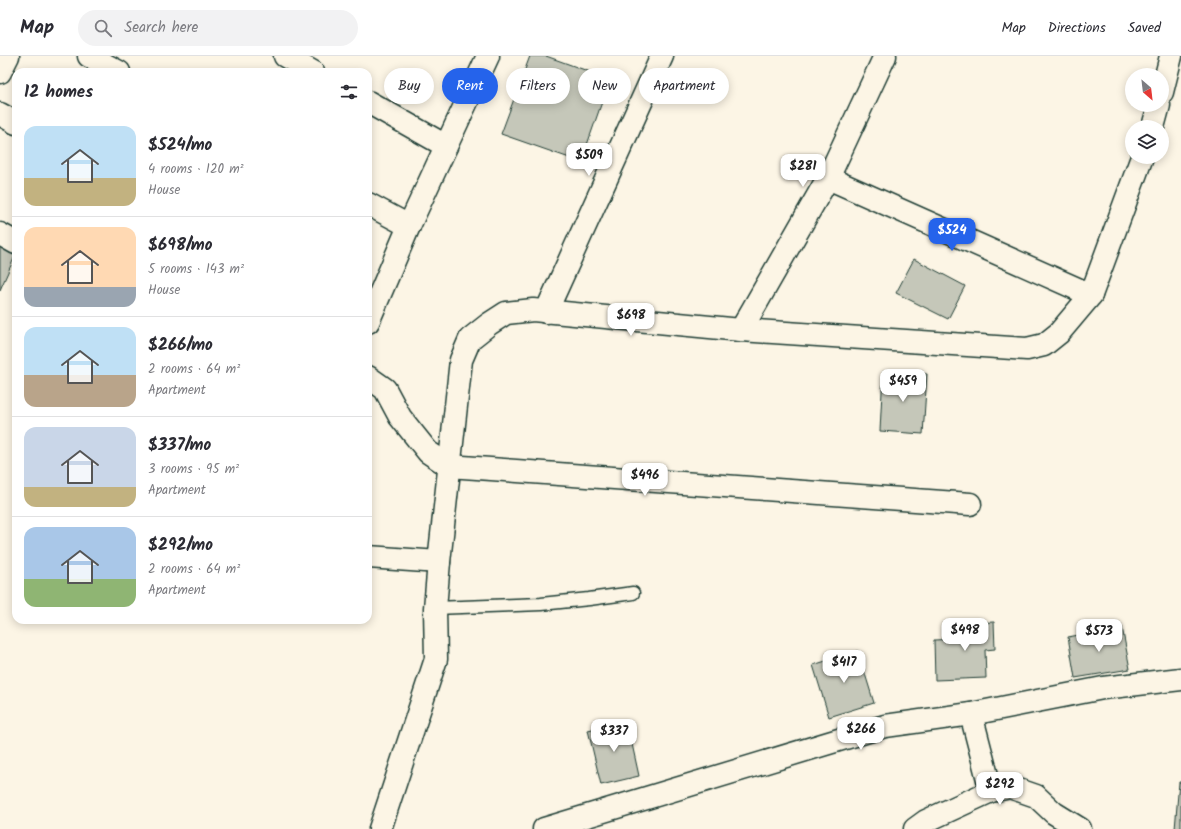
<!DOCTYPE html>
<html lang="en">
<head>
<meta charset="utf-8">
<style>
	body { margin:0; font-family:Kalam,sans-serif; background:#f2f2f3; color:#2b2b33; height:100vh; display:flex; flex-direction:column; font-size:15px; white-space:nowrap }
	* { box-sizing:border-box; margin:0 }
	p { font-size:13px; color:#7c7c81 }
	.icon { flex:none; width:22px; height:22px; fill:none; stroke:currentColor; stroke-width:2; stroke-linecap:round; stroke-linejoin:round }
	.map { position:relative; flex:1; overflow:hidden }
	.drawer { position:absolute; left:12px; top:12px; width:360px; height:556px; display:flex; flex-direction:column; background:#fff; border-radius:12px; box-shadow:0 2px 10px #0003 }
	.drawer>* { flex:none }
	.guide { position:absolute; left:384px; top:12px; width:380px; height:36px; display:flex; gap:8px }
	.needle { width:26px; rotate:152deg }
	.buttons { position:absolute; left:1125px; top:12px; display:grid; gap:8px }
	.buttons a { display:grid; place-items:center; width:44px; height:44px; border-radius:50%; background:#fff; box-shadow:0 2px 10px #0003; font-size:20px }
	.price { position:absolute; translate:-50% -34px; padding:0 9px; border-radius:8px; background:#fff; color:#222; font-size:13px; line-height:26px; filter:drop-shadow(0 1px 2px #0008) }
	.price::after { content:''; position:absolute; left:50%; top:24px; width:12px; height:9px; margin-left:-6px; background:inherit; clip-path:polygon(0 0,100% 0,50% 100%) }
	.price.current { background:#2563eb; color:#fff }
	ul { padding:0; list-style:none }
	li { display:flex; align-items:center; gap:12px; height:100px; padding:0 12px }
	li+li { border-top:1px solid #e1e1e2 }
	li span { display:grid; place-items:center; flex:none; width:112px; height:80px; border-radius:12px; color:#555 }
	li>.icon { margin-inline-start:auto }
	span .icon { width:48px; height:48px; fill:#fffc; stroke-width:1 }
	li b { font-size:17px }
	h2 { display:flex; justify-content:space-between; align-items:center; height:48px; padding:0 12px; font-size:17px }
	.pill { padding:0 14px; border-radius:18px; background:#fff; box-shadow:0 2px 10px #0003; font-size:14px; line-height:36px }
	.pill.current { background:#2563eb; color:#fff }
	header { display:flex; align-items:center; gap:24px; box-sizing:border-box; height:56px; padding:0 20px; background:#fff; border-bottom:1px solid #e1e1e2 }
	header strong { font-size:19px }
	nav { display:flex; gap:22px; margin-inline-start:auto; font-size:14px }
	.search { width:280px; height:36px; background:#f2f2f3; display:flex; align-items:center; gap:10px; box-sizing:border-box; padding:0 14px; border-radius:22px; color:#7c7c81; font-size:15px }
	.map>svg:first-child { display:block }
</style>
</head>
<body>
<header>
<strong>Map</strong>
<div class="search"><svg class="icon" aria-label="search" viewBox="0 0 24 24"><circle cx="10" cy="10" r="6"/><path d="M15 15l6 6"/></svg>Search here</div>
<nav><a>Map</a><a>Directions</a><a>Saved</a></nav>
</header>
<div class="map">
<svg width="1181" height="773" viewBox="0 0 1181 773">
	<rect width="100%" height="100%" fill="#fcf5e5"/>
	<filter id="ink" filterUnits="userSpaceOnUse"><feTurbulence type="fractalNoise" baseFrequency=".025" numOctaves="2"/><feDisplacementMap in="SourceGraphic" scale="8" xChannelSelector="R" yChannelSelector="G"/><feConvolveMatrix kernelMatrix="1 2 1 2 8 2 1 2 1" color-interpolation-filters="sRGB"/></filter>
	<g filter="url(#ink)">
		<g fill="#c5c7b9" stroke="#1f3d34">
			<path d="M 530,0 L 546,0 L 610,23 L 581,106 L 501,78 Z"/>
			<path d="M 0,191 L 16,198 L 0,234 Z"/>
			<path d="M 914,203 L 965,230 L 948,263 L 896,237 Z"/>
			<path d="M 883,316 L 927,318 L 923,378 L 880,375 Z"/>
			<path d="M 994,566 L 995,593 L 985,594 L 986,622 L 935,624 L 934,584 L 957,583 L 957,568 Z"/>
			<path d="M 1122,571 L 1130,613 L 1075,622 L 1068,581 Z"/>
			<path d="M 858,595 L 874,647 L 829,661 L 813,609 Z"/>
			<path d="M 627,665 L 639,720 L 601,729 L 588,674 Z"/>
			<path d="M 1179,726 L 1181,726 L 1181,773 L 1175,773 Z"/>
		</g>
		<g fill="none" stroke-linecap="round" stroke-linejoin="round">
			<defs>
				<path id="lane" d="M 435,552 L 541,548 L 589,543 L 633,537"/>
				<g id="street">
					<path d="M 89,0 L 119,16"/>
					<path d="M 285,0 L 313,16"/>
					<path d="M 0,16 L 8,0"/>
					<path d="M 1162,36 L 1171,0"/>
					<path d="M 368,46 L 446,90"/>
					<path d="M 0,58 L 16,67"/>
					<path d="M 1153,71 L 1159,49"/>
					<path d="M 828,122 L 1091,239"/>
					<path d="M 368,148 L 409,170"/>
					<path d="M 0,178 L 16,187"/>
					<path d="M 546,256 L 662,0"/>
					<path d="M 368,266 L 409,170 L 488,0"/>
					<path d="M 741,274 L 828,122 L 885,0"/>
					<path d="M 368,321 L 385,333 L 400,361 L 428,396 L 449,410 L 970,448"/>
					<path d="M 368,501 L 439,506"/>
					<path d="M 971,658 L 991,735"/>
					<path d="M 380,773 L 436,603 L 435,552 L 439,506 L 461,304 L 470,283 L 489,268 L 506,257 L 533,254 L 741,274 L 1027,293 L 1044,289 L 1059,277 L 1091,239 L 1142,101"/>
					<path d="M 544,773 L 885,670 L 971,658 L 1103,632 L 1181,623"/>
					<path d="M 915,773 L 926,765 L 991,735 L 1010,731 L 1036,740 L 1054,757 L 1080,773"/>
				</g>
			</defs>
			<use href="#lane" stroke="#1f3d34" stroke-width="15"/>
			<use href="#street" stroke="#1f3d34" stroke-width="25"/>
			<use href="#lane" stroke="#fcf5e5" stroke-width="12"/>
			<use href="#street" stroke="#fcf5e5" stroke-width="22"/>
		</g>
	</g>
</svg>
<div class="buttons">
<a><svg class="needle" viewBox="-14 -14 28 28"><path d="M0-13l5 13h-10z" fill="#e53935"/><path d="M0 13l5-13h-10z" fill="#7c7c81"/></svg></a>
<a><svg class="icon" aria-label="layers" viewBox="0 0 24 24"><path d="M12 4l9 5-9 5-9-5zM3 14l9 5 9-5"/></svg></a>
</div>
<b class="price" style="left:589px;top:121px">$509</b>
<b class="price" style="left:803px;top:132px">$281</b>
<b class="price current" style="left:952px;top:196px">$524</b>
<b class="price" style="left:631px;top:281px">$698</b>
<b class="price" style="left:903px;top:347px">$459</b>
<b class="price" style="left:645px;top:441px">$496</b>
<b class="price" style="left:965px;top:596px">$498</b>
<b class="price" style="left:1099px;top:597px">$573</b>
<b class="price" style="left:844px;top:628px">$417</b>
<b class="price" style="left:861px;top:695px">$266</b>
<b class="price" style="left:614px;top:697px">$337</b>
<b class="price" style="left:1000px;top:750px">$292</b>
<div class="guide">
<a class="pill">Buy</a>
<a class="pill current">Rent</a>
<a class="pill">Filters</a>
<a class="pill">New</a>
<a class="pill">Apartment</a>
</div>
<section class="drawer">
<h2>12 homes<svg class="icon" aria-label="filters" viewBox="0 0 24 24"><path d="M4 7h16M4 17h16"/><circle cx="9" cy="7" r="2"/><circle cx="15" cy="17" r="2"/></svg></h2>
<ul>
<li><span style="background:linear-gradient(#bfe0f5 65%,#c2b280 0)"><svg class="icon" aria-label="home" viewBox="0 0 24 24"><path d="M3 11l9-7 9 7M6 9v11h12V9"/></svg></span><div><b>$524/mo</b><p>4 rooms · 120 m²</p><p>House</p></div></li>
<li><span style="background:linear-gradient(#ffd9b3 75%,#9aa5b1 0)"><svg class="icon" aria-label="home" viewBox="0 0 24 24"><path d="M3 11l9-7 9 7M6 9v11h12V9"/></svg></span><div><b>$698/mo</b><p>5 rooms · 143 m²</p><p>House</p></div></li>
<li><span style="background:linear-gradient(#bfe0f5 60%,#b9a48a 0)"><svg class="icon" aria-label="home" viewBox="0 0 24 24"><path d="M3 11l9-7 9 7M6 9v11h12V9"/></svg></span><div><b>$266/mo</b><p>2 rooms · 64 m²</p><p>Apartment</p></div></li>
<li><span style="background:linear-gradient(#c9d6e8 75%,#c2b280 0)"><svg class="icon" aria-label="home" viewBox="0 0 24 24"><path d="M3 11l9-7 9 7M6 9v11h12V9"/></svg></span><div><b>$337/mo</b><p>3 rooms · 95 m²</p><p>Apartment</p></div></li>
<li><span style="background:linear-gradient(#a9c7e8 65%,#8fb573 0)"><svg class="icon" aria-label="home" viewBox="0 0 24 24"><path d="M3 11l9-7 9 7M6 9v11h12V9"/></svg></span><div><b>$292/mo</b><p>2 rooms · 64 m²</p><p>Apartment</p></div></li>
</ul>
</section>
</div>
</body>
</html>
